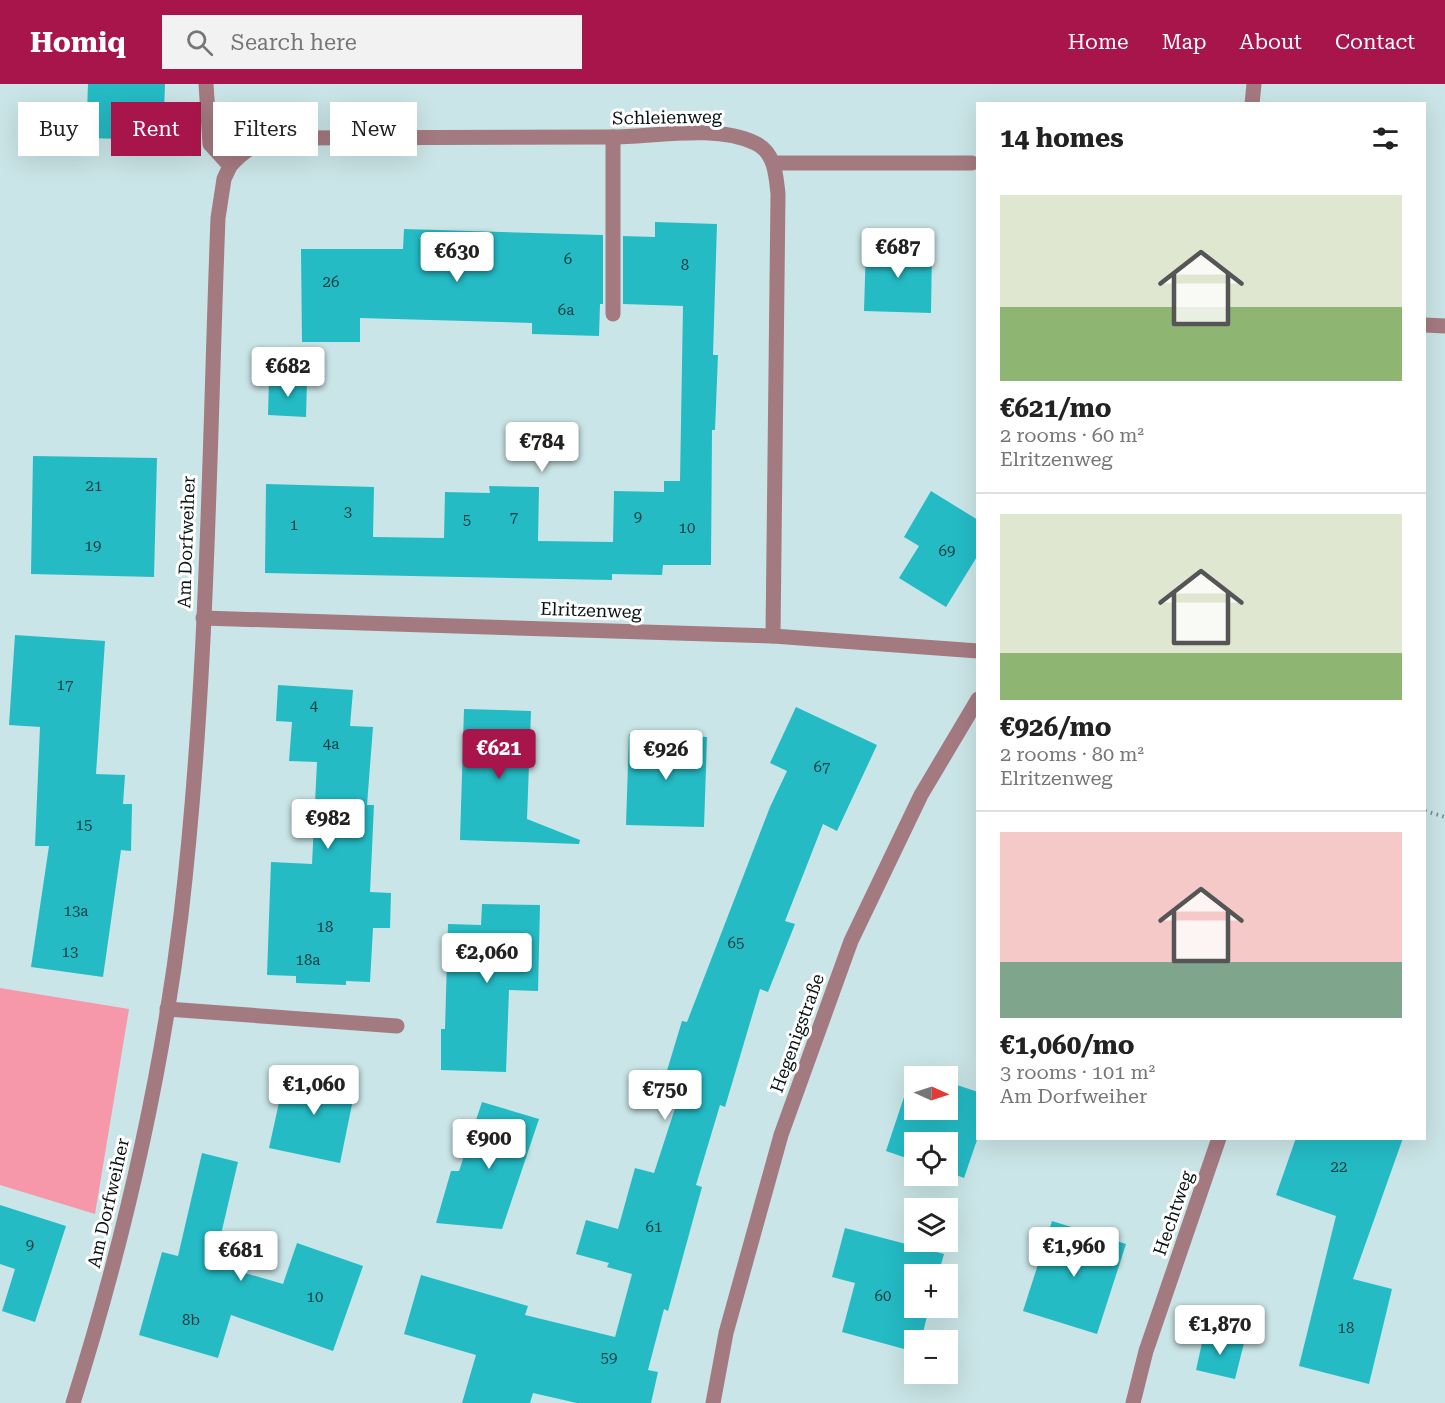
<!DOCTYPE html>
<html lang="en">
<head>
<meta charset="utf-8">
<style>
	body { margin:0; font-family:"Roboto Serif",serif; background:#f2f2f2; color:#222; height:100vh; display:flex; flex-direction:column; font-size:22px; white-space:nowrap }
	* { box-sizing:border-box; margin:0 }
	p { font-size:20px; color:#767676 }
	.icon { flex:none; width:33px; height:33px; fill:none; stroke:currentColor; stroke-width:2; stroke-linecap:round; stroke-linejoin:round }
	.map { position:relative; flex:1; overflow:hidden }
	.details { position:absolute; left:976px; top:18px; width:450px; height:1038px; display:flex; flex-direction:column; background:#fff; border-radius:0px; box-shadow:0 6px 24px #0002 }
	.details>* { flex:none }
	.guide { position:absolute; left:18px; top:18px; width:570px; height:54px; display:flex; gap:12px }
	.needle { width:39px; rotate:93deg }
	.tools { position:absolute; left:904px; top:982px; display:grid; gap:12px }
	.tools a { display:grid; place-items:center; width:54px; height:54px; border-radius:0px; background:#fff; box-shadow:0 6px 24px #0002; font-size:30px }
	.price { position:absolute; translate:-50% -51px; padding:0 14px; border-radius:6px; background:#fff; color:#222; font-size:20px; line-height:39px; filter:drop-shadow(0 2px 3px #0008) }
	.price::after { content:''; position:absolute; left:50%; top:36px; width:18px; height:14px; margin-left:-9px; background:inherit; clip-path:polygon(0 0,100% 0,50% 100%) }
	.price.on { background:#a8154b; color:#fff }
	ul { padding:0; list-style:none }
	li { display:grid; align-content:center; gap:12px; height:318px; padding:0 24px }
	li+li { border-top:2px solid #e0e0e0 }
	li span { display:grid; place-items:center; height:186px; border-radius:0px; color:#555 }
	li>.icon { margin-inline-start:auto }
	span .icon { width:108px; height:108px; fill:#fffc; stroke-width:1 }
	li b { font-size:26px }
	h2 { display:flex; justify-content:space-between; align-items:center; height:72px; padding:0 24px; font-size:26px }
	.tag { padding:0 21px; border-radius:0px; background:#fff; box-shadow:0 6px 24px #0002; font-size:21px; line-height:54px }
	.tag.on { background:#a8154b; color:#fff }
	header { display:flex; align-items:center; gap:36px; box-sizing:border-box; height:84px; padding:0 30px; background:#a8154b; color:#fff }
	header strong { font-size:28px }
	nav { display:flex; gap:33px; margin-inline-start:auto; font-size:21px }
	.search { width:420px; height:54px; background:#f2f2f2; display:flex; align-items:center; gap:15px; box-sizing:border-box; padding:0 21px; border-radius:0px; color:#767676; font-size:22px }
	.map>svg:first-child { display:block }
</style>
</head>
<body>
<header>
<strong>Homiq</strong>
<div class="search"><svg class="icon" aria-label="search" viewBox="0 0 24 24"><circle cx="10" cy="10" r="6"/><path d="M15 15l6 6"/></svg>Search here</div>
<nav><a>Home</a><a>Map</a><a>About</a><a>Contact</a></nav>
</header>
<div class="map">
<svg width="1445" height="1319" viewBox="0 0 1445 1319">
	<rect width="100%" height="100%" fill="#cae5e7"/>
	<path fill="#f797aa" d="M 0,904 L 129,925 L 95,1130 L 0,1101 Z"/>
	<g fill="#24bbc5">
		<path d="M 88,0 L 165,0 L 163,56 L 86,54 Z"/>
		<path d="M 655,138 L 717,140 L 713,271 L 718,271 L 715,346 L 712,346 L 711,481 L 663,481 L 662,491 L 612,490 L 612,496 L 265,489 L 266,400 L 374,403 L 373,453 L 444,454 L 445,408 L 490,409 L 489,402 L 539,403 L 538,457 L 613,458 L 614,407 L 664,408 L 664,397 L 680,397 L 683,222 L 623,220 L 623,152 L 655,153 Z"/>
		<path d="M 404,145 L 603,151 L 603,220 L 600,220 L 599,252 L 532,250 L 532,239 L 360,234 L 360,258 L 302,258 L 301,165 L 403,165 Z"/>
		<path d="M 866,162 L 932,163 L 931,229 L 864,227 Z"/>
		<path d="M 269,295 L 307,296 L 306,333 L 268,331 Z"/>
		<path d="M 33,372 L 157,374 L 154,493 L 31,490 Z"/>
		<path d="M 931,407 L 978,436 L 978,471 L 946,523 L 899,494 L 919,462 L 904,453 Z"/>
		<path d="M 15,551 L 105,557 L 96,690 L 125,691 L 123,720 L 132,720 L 131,767 L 121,766 L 103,893 L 31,883 L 49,762 L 35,762 L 40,643 L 9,641 Z"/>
		<path d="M 278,601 L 353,606 L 350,642 L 373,643 L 367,721 L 374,721 L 370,808 L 391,809 L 390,844 L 373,844 L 370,898 L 346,897 L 346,901 L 296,899 L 296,892 L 267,891 L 271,778 L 312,780 L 317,678 L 289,677 L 292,638 L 276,637 Z"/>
		<path d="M 796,623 L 877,661 L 837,747 L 823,740 L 785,837 L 795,840 L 768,908 L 760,905 L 725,1023 L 720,1021 L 696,1101 L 702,1103 L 668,1227 L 664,1225 L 648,1286 L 658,1288 L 651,1319 L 577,1319 L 533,1309 L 530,1319 L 462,1319 L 476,1271 L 404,1250 L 421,1191 L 528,1222 L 525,1231 L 615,1253 L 632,1190 L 607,1183 L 609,1179 L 576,1170 L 586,1136 L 618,1145 L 635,1084 L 654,1089 L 680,1009 L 662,1003 L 682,937 L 687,938 L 770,723 L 787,687 L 770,679 Z"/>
		<path d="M 464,625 L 531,627 L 527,735 L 580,756 L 579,760 L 460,756 Z"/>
		<path d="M 629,650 L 707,653 L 704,743 L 626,741 Z"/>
		<path d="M 482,820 L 540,821 L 538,907 L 509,906 L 506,988 L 441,986 L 441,945 L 445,945 L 448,840 L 481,841 Z"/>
		<path d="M 300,984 L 357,996 L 340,1079 L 269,1064 L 282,1005 L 295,1007 Z"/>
		<path d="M 913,986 L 934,993 L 915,993 L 915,1026 L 948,1026 L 948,998 L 978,1008 L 978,1053 L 964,1094 L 948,1088 L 948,1059 L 915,1059 L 915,1077 L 886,1067 Z"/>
		<path d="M 482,1018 L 539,1035 L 502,1145 L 436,1139 L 451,1087 L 459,1087 Z"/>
		<path d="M 1296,1054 L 1403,1054 L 1353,1195 L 1392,1205 L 1369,1300 L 1299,1282 L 1336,1132 L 1276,1111 Z"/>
		<path d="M 202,1069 L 238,1078 L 214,1180 L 283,1200 L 297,1159 L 363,1182 L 333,1267 L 231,1231 L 218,1274 L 139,1251 L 162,1168 L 178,1172 Z"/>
		<path d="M 0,1121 L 66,1142 L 35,1238 L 2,1227 L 15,1185 L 0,1180 Z"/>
		<path d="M 1052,1137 L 1126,1160 L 1097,1250 L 1023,1227 Z"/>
		<path d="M 845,1144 L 944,1170 L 938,1191 L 915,1191 L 915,1224 L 929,1224 L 921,1257 L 915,1257 L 915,1268 L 842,1248 L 855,1199 L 832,1193 Z"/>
		<path d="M 1204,1250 L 1244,1259 L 1235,1295 L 1196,1286 Z"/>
	</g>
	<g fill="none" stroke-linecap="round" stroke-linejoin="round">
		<path stroke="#738788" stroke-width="4" stroke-dasharray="1.5 4.5" stroke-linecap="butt" d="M 1425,727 L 1445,733"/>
		<g stroke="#a47a81" stroke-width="15">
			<path d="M 1252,20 L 1254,0"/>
			<path d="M 613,53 L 613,230"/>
			<path d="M 773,79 L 972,79"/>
			<path d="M 230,82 C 245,65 259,57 282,54 C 391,54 501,54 611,53 C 654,53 715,40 755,59 C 775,68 776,91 778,110 L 773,552"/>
			<path d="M 1425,241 L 1445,242"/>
			<path d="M 203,534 L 773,552 L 978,567"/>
			<path d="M 167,925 L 397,942"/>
			<path d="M 73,1319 C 123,1160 161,997 181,831 C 208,601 209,366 218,134 L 224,95 L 230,82 L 210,60 L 206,0"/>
			<path d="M 713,1319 L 726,1249 L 781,1051 L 851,857 L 921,711 L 978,615"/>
			<path d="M 1133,1319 L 1146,1267 L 1219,1054"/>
		</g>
	</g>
	<g text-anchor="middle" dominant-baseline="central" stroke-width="6" stroke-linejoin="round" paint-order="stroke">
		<g font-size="15" fill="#103e40">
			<text x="568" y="175">6</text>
			<text x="685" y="181">8</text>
			<text x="331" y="198">26</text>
			<text x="566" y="226">6a</text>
			<text x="94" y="402">21</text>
			<text x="348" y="428">3</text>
			<text x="514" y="433">7</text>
			<text x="638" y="433">9</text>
			<text x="467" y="436">5</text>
			<text x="294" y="441">1</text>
			<text x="687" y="444">10</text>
			<text x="93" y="462">19</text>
			<text x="947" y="467">69</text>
			<text x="65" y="601">17</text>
			<text x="314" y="622">4</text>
			<text x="331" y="660">4a</text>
			<text x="822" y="683">67</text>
			<text x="84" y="741">15</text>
			<text x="76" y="827">13a</text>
			<text x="325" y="843">18</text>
			<text x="736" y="859">65</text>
			<text x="70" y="868">13</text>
			<text x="308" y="876">18a</text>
			<text x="1339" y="1083">22</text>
			<text x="654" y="1143">61</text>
			<text x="30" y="1161">9</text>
			<text x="883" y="1212">60</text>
			<text x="315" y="1213">10</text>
			<text x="191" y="1236">8b</text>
			<text x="1346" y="1244">18</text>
			<text x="609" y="1274">59</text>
		</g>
		<g font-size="18" fill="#0a1414" stroke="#fff">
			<text transform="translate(667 33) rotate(-1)">Schleienweg</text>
			<text transform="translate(186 458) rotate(-88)">Am Dorfweiher</text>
			<text transform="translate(591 526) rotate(2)">Elritzenweg</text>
			<text transform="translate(797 949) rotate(-70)">Hegenigstraße</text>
			<text transform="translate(108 1119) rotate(-77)">Am Dorfweiher</text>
			<text transform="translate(1173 1129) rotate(-71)">Hechtweg</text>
		</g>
	</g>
</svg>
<div class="tools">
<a><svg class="needle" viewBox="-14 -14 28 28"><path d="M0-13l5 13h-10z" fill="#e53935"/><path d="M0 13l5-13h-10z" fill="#767676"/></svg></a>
<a><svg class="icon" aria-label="locate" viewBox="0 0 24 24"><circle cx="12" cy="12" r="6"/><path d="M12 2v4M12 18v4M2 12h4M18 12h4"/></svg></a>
<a><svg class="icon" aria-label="layers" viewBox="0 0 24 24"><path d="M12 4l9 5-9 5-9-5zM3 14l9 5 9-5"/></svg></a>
<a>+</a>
<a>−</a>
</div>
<b class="price" style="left:898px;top:195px">€687</b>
<b class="price" style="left:457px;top:199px">€630</b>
<b class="price" style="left:288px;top:314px">€682</b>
<b class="price" style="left:542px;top:389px">€784</b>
<b class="price on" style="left:499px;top:696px">€621</b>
<b class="price" style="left:666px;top:697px">€926</b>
<b class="price" style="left:328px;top:766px">€982</b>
<b class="price" style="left:487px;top:900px">€2,060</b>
<b class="price" style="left:314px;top:1032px">€1,060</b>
<b class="price" style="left:665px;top:1037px">€750</b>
<b class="price" style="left:489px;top:1086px">€900</b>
<b class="price" style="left:1074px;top:1194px">€1,960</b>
<b class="price" style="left:241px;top:1198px">€681</b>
<b class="price" style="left:1220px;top:1272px">€1,870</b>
<div class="guide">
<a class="tag">Buy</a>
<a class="tag on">Rent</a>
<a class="tag">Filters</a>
<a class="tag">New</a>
</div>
<section class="details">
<h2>14 homes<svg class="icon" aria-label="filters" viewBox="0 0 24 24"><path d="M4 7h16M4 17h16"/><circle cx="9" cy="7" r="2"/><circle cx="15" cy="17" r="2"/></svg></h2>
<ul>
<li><span style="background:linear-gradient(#dfe7d0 60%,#8fb573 0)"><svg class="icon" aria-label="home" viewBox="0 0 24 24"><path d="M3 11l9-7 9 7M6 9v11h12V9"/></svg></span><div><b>€621/mo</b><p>2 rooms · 60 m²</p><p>Elritzenweg</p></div></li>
<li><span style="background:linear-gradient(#dfe7d0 75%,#8fb573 0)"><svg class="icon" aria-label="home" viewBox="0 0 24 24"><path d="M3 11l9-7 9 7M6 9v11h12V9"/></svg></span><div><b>€926/mo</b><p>2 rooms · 80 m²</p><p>Elritzenweg</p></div></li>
<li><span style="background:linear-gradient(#f6c9c9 70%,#7fa58c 0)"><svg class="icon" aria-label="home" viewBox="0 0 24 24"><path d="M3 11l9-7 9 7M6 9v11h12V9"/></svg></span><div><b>€1,060/mo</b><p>3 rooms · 101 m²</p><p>Am Dorfweiher</p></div></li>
</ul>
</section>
</div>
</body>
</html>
